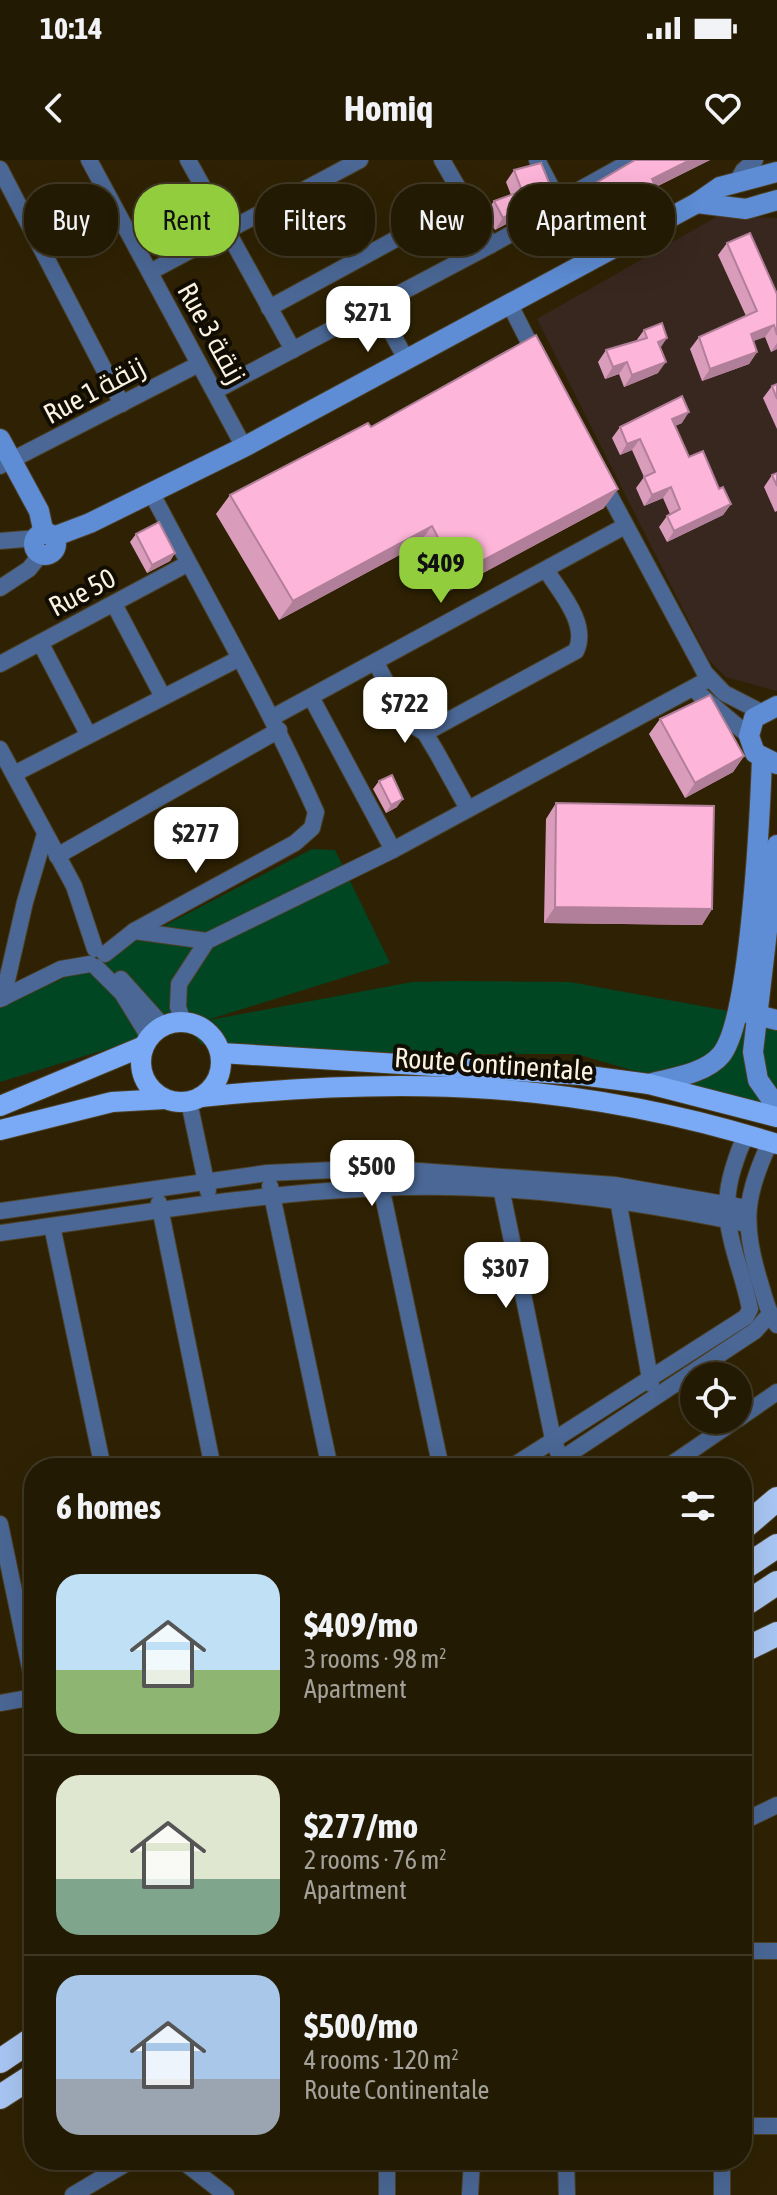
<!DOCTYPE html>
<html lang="en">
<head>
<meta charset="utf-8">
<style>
	body { margin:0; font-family:"Asap Condensed",Cairo,sans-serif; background:#2b230d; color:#f1f3f6; height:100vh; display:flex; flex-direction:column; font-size:30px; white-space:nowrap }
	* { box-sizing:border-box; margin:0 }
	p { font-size:26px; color:#a3a19a }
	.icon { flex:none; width:44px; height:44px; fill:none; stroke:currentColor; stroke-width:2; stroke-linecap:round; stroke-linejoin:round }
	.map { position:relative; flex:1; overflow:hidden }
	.sheet { position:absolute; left:24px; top:1298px; width:728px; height:712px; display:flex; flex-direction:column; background:#231a03; border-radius:32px; box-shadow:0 8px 32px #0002,0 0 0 2px #403825 }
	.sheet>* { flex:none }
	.guide { position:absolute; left:24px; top:24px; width:730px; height:72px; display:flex; gap:16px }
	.controls { position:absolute; left:680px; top:1202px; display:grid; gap:16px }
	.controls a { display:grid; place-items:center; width:72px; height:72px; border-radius:50%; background:#231a03; box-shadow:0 8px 32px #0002,0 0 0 2px #403825; font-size:40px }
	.price { position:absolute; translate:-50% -68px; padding:0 18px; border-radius:16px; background:#fff; color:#222; font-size:26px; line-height:52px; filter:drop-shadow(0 2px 4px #0008) }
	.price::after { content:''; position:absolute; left:50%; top:48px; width:24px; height:18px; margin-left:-12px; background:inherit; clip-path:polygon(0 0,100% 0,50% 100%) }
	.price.current { background:#92cd3e; color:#111 }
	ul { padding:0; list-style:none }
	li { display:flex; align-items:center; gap:24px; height:200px; padding:0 32px }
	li+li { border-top:2px solid #403825 }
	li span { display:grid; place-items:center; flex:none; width:224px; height:160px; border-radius:24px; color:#555 }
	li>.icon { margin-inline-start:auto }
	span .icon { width:96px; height:96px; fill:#fffc; stroke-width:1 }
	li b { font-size:34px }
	h2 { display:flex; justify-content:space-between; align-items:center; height:96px; padding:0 32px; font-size:34px }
	.tag { padding:0 28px; border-radius:32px; background:#231a03; box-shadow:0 8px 32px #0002,0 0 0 2px #403825; font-size:28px; line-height:72px }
	.tag.current { background:#92cd3e; color:#111 }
	.status { display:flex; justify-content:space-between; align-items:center; height:56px; padding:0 40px; background:#231a03; direction:ltr }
	.status svg { height:22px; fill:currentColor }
	header { display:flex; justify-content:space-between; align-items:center; height:104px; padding:0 32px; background:#231a03; font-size:36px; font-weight:700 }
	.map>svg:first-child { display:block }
</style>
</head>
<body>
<div class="status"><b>10:14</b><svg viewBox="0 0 49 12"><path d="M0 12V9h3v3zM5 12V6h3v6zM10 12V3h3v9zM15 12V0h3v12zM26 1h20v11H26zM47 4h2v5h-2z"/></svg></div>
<header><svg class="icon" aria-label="back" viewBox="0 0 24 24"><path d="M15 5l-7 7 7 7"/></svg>Homiq<svg class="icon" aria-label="heart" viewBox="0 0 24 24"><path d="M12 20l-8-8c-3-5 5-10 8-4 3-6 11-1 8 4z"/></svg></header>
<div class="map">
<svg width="777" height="2035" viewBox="0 0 777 2035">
	<rect width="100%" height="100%" fill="#2f2204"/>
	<path fill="#38271f" d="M 718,56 L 777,58 L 777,531 L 726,517 L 708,499 L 537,159 Z"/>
	<path fill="#004622" d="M 312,689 L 335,690 L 390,803 L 204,861 L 412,822 L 460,821 L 570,822 L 777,860 L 777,953 L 577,894 L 430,894 L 201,884 L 186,865 L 0,922 L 0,844 L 58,821 Z"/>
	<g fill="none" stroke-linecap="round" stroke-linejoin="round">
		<defs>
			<g id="street">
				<path d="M 89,0 L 244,287"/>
				<path d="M 188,0 L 293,190"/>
				<path d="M 442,0 L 491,85"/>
				<path d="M 537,0 L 590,101"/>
				<path d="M 0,9 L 122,244"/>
				<path d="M 737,22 L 743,11 L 755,0"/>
				<path d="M 150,112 L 360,0"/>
				<path d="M 509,143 L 537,198"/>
				<path d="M 377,146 L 406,199"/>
				<path d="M 269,148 L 464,42"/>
				<path d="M 215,231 L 491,85 L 547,54 L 559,41 L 633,0"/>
				<path d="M 0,306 L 199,204"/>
				<path d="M 602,321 L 705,513 L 724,533 L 761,552"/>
				<path d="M 0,381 L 37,378"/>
				<path d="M 0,428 L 29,409 L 41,394"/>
				<path d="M 114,444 L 163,537"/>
				<path d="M 41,484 L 88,574"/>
				<path d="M 376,503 L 402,552 L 411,564 L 425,573 L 437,593 L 468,649"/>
				<path d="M 0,504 L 187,404"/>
				<path d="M 699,534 L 749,576"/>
				<path d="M 311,537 L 393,690"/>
				<path d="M 273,557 L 625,366"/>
				<path d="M 425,573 L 576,491 C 589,464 560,432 546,410"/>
				<path d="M 0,589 L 74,726 L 95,789"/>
				<path d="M 14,614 L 238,499"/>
				<path d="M 57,696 L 279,570"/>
				<path d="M 134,771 L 207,781"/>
				<path d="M 105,794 L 134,771 L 295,683 L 312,668 L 316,652 C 267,542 207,439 151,332"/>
				<path d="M 96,807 L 122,833 L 149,877"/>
				<path d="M 121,819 L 163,866"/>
				<path d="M 3,838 L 25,742 L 45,674"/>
				<path d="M 0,839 L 61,809 L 90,804"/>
				<path d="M 183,862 L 178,847 L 179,824 L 207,781 L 393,690 L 709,519"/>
				<path d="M 189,942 L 208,1031"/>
				<path d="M 770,982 C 745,1035 742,1063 759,1119 C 764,1135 767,1151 777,1165"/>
				<path d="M 379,1017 L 441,1308"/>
				<path d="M 500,1023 L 553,1279 L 561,1300"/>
				<path d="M 270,1026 L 330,1308"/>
				<path d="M 617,1034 L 651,1224"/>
				<path d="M 159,1043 L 213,1308"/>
				<path d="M 0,1051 L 267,1013 L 377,1008 L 615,1025 L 747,1048"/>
				<path d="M 52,1066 L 103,1308"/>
				<path d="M 0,1073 C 126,1056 252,1033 379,1028 C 500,1022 627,1039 746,1064"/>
				<path d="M 738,1259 L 777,1232"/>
				<path d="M 510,1308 L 746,1157 L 750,1149 C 740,1097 716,1064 733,1009 C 737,997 740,984 748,975"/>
				<path d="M 548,1308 L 755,1171 L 769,1155"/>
				<path d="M 666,1308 L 736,1260"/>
				<path d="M 0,1364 L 34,1527"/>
				<path d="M 0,1543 L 34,1537"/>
				<path d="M 742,1662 L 777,1645"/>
				<path d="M 742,1791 L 777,1791"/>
				<path d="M 742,1966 L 777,1966"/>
				<path d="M 181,2000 L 226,2035"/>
				<path d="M 566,2000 L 567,2035"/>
				<path d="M 722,2000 L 722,2035"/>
				<path d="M 73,2035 L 132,2000"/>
				<path d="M 387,2035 L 387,2000"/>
				<path d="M 470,2035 L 472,2000"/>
			</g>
			<g id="secondary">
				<path d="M 697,43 L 746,49 L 777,40"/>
				<path d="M 0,279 L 39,351 L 44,374"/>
				<circle cx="45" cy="384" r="11"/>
				<path d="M 53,377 L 90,363 L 244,287 L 697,43 L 720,27 L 777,12"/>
				<path d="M 777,546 L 754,558 L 749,576 L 755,593 L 777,604"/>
				<path d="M 777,685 L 753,892 L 758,920 L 777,947"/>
				<path d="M 744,852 L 777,860"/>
				<path d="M 649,924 C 671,918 705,914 721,895 C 751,859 760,653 762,599"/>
			</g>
			<g id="primary">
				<circle cx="181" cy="902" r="40"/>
				<path d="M 221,893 L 581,915 L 649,924 L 777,957"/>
				<path d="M 201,937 C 408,916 577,921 777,984"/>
				<path d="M 0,946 L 144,886"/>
				<path d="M 0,970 L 112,942 L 165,939"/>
			</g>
			<g id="highway">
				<path d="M 742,1369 L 777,1339"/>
				<path d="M 742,1409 L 777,1386"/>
				<path d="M 742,1446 L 777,1423"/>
				<path d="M 742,1491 L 777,1474"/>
				<path d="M 0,1901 L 34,1878"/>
				<path d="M 0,1937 L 34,1915"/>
			</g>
		</defs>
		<use href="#street" stroke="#4c3f23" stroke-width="18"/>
		<use href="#secondary" stroke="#4c3f23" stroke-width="22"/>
		<use href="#primary" stroke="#4c3f23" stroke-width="22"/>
		<use href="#highway" stroke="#4c3f23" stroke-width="26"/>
		<use href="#street" stroke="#4a6795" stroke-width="16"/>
		<use href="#secondary" stroke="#5e8dd5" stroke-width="20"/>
		<use href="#primary" stroke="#7aaaf5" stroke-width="20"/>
		<use href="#highway" stroke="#a8c6f3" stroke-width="24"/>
	</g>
	<g fill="#da9cbb">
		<path d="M 635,0 L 710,0 L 656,27 L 648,48 L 591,79 L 573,46 L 584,30 Z"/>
		<path d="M 514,10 L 552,30 L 543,42 L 524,51 L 521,56 L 495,70 L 485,53 L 494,41 L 511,35 L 506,22 Z"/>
		<path d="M 727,83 L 777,134 L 777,189 L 771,192 L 765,177 L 753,181 L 757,192 L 749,204 L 702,221 L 690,189 L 699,177 L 746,156 L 718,95 Z"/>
		<path d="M 644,170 L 661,188 L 658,213 L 624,227 L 619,214 L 605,219 L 598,202 L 606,190 L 636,181 Z"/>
		<path d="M 777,224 L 777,269 L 763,238 L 772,226 Z"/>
		<path d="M 682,263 L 675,266 L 689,297 L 719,329 L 731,344 L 723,355 L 667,382 L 659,367 L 667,356 L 670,354 L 663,338 L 644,346 L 636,328 L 644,317 L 632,290 L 620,295 L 612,278 L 620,267 Z"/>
		<path d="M 371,267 L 604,348 L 444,434 L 418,385 L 279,460 L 216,354 L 230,335 Z"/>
		<path d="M 777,313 L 777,351 L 775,352 L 764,327 L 772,315 Z"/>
		<path d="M 136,374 L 175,393 L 170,401 L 147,413 L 130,382 Z"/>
		<path d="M 660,559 L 744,596 L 733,612 L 685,638 L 649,574 Z"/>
		<path d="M 379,621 L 397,647 L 386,653 L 373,629 Z"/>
		<path d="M 556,643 L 712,749 L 702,765 L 544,763 L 546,659 Z"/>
	</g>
	<g fill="#b17f99">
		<path d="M 690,0 L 710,0 L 641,34 L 652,19 Z"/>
		<path d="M 552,30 L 543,42 L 524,51 L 521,56 L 495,70 L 503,58 L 528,41 Z"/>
		<path d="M 658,33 L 648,48 L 591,79 L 601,63 Z"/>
		<path d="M 774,165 L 765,177 L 742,185 L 751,174 Z"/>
		<path d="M 667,178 L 659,190 L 658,182 Z"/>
		<path d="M 777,183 L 777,189 L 771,192 Z"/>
		<path d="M 757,192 L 749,204 L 702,221 L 710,209 Z"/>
		<path d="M 627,202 L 619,214 L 605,219 L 613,207 Z"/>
		<path d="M 666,202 L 658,213 L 624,227 L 632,215 Z"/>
		<path d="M 689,252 L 682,263 L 665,270 L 672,259 Z"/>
		<path d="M 640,279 L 632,290 L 620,295 L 627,284 Z"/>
		<path d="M 671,327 L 663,338 L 644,346 L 652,335 Z"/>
		<path d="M 618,329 L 604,348 L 444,434 L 457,414 Z"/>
		<path d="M 731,344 L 723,355 L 667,382 L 674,371 Z"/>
		<path d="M 432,366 L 418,385 L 279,460 L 293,441 Z"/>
		<path d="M 175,393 L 170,401 L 147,413 L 152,405 Z"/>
		<path d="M 744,596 L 733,612 L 685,638 L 695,623 Z"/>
		<path d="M 403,639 L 397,647 L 386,653 L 391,645 Z"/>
		<path d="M 555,747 L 712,749 L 702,765 L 544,763 Z"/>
	</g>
	<g fill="#fdb5da" stroke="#b17f99" stroke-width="2">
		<path d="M 635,0 L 690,0 L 652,19 L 658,33 L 601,63 L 584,30 Z"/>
		<path d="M 541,3 L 552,30 L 528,41 L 529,44 L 503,58 L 494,41 L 522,31 L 514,10 Z"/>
		<path d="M 750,73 L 777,134 L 777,175 L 774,165 L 751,174 L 757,192 L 710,209 L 699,177 L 757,151 L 727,83 Z"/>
		<path d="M 662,163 L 667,178 L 658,182 L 666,202 L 632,215 L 627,202 L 613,207 L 606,190 L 647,178 L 644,170 Z"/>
		<path d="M 536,175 L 618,329 L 457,414 L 432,366 L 293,441 L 230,335 L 368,263 L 371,267 Z"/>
		<path d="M 777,224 L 777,239 L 772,226 Z"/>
		<path d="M 682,236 L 689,252 L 672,259 L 689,297 L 703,291 L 719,329 L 723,327 L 731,344 L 674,371 L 667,356 L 680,349 L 671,327 L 652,335 L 644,317 L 655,312 L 640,279 L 627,284 L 620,267 Z"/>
		<path d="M 777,313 L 777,326 L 772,315 Z"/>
		<path d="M 159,362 L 175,393 L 152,405 L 136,374 Z"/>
		<path d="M 710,535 L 744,596 L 695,623 L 660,559 Z"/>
		<path d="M 392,615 L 403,639 L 391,645 L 379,621 Z"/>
		<path d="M 556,643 L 714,646 L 712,749 L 555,747 Z"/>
	</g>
	<g text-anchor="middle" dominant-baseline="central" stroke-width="8" stroke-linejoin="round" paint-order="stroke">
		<g font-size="28" fill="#fbf2e1" stroke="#120d03">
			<text transform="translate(212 173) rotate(61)">Rue 3 زنقة</text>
			<text transform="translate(94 230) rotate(-28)">Rue 1 زنقة</text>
			<text transform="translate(82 432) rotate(-28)">Rue 50</text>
			<text transform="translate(494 904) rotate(4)">Route Continentale</text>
		</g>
	</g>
</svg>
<div class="controls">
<a><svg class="icon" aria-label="locate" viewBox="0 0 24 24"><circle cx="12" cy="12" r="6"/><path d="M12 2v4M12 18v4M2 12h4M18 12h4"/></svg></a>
</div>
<b class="price" style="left:368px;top:194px">$271</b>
<b class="price current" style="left:441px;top:445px">$409</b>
<b class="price" style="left:405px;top:585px">$722</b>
<b class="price" style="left:196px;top:715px">$277</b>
<b class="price" style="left:372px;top:1048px">$500</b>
<b class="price" style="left:506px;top:1150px">$307</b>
<div class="guide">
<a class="tag">Buy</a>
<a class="tag current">Rent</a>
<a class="tag">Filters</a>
<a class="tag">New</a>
<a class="tag">Apartment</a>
</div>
<section class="sheet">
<h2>6 homes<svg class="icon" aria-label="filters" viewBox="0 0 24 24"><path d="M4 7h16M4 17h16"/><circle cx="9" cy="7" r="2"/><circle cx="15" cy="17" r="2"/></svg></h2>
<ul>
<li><span style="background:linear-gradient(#bfe0f5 60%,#8fb573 0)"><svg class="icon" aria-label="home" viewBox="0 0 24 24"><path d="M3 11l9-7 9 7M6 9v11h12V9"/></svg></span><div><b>$409/mo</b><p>3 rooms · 98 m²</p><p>Apartment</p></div></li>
<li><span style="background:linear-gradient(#dfe7d0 65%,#7fa58c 0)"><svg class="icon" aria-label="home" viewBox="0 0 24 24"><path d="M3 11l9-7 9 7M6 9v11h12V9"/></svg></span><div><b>$277/mo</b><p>2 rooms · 76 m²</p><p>Apartment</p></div></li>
<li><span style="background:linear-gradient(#a9c7e8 65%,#9aa5b1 0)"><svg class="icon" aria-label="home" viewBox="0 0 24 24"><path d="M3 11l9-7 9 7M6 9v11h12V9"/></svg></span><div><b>$500/mo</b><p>4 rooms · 120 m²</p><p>Route Continentale</p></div></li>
</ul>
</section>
</div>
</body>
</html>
